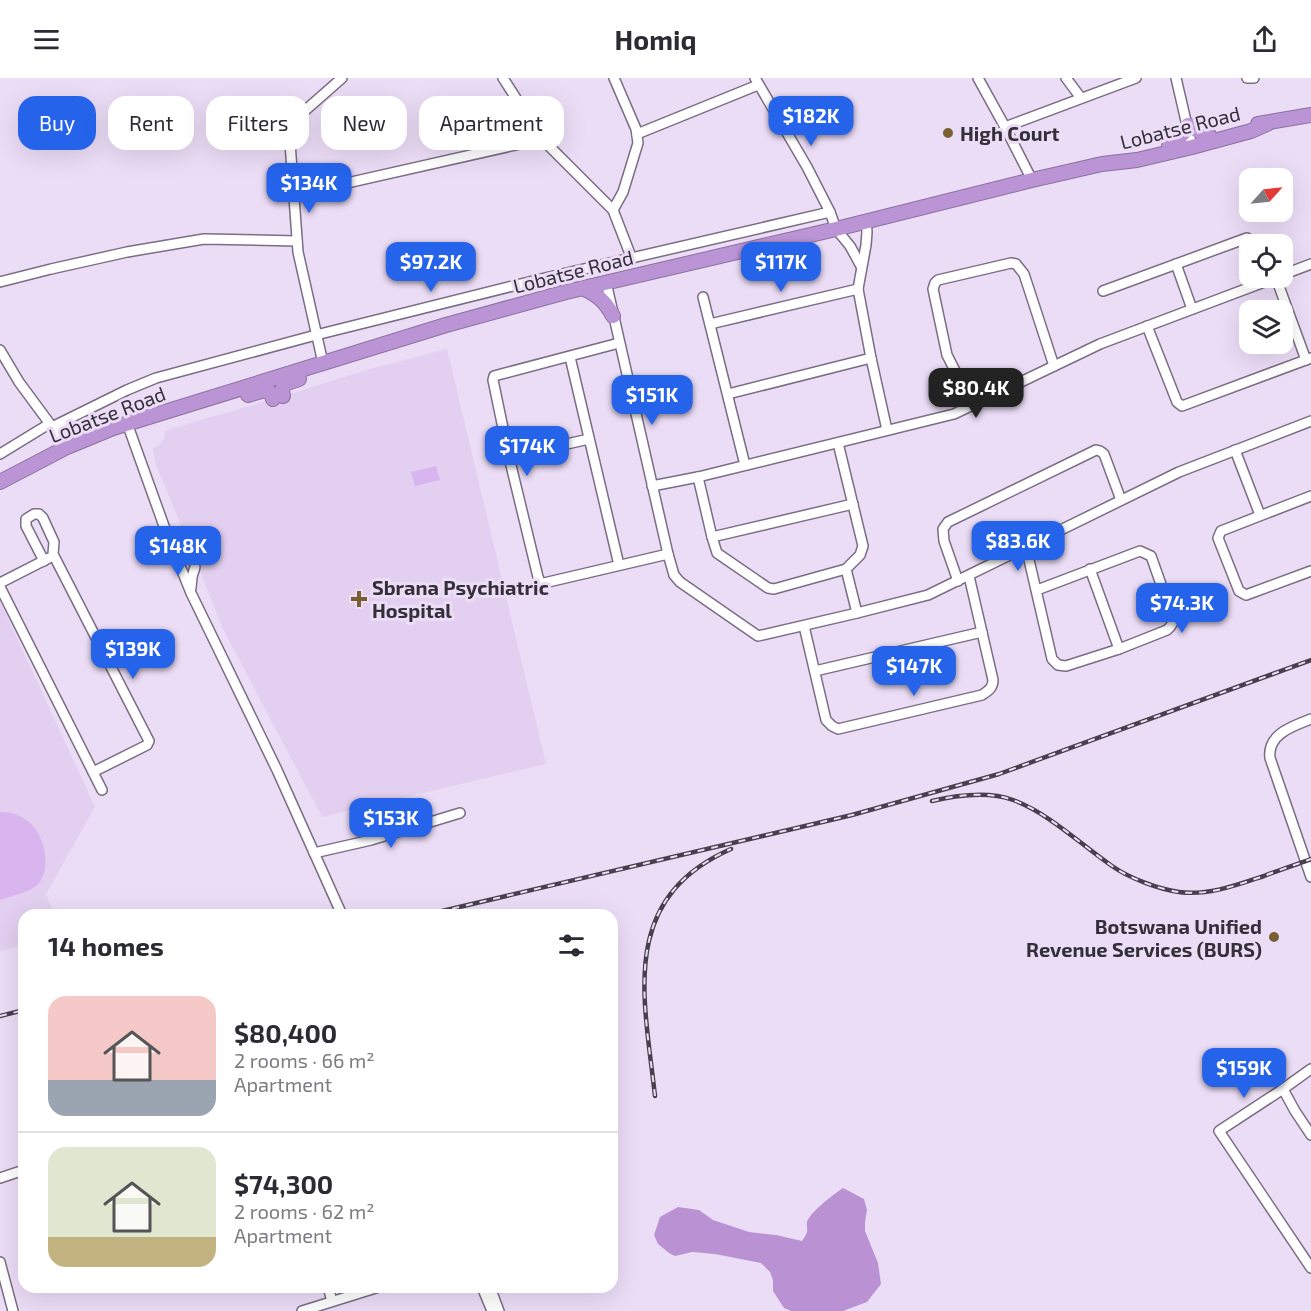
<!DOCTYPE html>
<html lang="en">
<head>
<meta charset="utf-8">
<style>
	body { margin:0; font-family:"Exo 2",sans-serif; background:#f2f2f3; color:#2b2b33; height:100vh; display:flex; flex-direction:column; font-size:22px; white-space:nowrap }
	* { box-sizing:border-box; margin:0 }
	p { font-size:20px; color:#7c7c81 }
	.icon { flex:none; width:33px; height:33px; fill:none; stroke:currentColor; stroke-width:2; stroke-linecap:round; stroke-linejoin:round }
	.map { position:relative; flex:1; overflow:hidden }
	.panel { position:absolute; left:18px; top:831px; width:600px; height:384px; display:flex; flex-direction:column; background:#fff; border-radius:18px; box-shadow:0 6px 24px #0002 }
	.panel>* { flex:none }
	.hud { position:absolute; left:18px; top:18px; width:600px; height:54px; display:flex; gap:12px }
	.needle { width:39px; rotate:63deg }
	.fabs { position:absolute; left:1239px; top:90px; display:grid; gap:12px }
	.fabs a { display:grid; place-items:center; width:54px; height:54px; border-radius:12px; background:#fff; box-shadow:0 6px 24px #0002; font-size:30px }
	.price { position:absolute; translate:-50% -51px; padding:0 14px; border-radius:12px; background:#2563eb; color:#fff; font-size:20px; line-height:39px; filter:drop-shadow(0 2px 3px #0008) }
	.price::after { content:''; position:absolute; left:50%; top:36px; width:18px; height:14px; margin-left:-9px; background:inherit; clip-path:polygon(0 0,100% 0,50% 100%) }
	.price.current { background:#222; color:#fff }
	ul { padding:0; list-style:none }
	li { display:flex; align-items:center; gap:18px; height:150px; padding:0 30px }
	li+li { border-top:2px solid #e1e1e2 }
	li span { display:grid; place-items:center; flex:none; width:168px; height:120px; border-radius:18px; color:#555 }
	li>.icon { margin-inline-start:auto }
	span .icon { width:72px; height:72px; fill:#fffc; stroke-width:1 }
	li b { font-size:26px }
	h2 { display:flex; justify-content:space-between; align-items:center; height:72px; padding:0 30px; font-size:26px }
	.tag { padding:0 21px; border-radius:18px; background:#fff; box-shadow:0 6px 24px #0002; font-size:21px; line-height:54px }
	.tag.current { background:#2563eb; color:#fff }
	header { display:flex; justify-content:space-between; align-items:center; height:78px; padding:0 30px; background:#fff; font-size:27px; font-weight:700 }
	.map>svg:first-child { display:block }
</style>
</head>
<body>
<header><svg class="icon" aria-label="menu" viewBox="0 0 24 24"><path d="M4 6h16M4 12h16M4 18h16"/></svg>Homiq<svg class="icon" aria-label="share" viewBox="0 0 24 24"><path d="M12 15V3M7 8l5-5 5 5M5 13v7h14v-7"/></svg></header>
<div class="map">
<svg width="1311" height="1233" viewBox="0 0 1311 1233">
	<rect width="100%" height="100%" fill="#ecddf7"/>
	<g fill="#e3d0f0">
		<path d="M 447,271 L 546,686 L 322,739 L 224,553 L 155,384 L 153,370 L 159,367 L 165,359 L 164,356 L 167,352 L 283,318 L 373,290 Z"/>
		<path d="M 0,523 L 95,729 L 46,816 L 54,837 L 24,837 L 24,867 L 0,873 Z"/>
	</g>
	<g fill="#d8b5ef">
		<path d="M 436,388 L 440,402 L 415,408 L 411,394 Z"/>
		<path d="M 0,734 C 11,734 22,737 30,745 C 44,757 52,790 39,805 C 31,814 11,818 0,822 Z"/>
	</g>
	<path fill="#ba92d4" d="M 843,1110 L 864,1121 L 867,1132 L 865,1144 L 865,1153 L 878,1185 L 881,1206 L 867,1224 L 843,1233 L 791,1233 L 784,1230 L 773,1213 L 773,1202 L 770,1194 L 761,1185 L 715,1176 L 692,1174 L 675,1178 L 669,1175 L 658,1166 L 654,1157 L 660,1139 L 678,1129 L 699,1132 L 713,1142 L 749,1154 L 776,1157 L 802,1163 C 803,1162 807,1155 807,1154 C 808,1151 806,1147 807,1144 C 810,1134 834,1116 843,1110 Z"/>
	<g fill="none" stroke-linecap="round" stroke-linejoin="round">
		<defs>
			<g id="minor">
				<path d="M 503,0 L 542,61 L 613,132 L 632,181"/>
				<path d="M 755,0 L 807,89 L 830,134 L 836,151 L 850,168 L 861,188"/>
				<path d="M 978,0 L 1005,49 L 1032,102"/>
				<path d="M 1066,0 L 1081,20"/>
				<path d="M 1176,0 L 1192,69"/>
				<path d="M 1247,0 L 1254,0"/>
				<path d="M 1005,49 L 1136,0"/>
				<path d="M 637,56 L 758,7"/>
				<path d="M 294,117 L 542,61"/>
				<path d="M 613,132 L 623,114 L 638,65 L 636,51 L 614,0"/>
				<path d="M 866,143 L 867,154 L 866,167 L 858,211 L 871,280 L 887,352"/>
				<path d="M 1176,186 L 1192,231"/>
				<path d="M 1282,197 L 1311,186"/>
				<path d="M 1276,200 L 1306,282"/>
				<path d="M 0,204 L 51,191 L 127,174 L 204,161 L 297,163"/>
				<path d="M 606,204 L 668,476 L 674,497 L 680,504 L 758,558 L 857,535 L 928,517 L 1179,394 L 1311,343"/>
				<path d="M 1103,213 L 1247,160"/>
				<path d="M 703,219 L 745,387"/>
				<path d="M 710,246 L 858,211"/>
				<path d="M 1147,248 L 1177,324 L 1182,328 L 1311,280"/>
				<path d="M 619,265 L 494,298 L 493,302 L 509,379 L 538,499 L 540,504 L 544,505 L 668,476"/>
				<path d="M 0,272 L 19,304 L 67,369"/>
				<path d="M 570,279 L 619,487"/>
				<path d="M 323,285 L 298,174 L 289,51 L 292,44 L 342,0"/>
				<path d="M 728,316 L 871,280"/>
				<path d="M 973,328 L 947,277 L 933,211 L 935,205 L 938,202 L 1011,185 L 1016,186 L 1024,196 L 1054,288"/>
				<path d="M 127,345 L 164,448 L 191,515 L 277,692 L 342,837"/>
				<path d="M 52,349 L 127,312 L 156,300 L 316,257 L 545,200 L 830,134"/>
				<path d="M 1235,372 L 1260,437"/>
				<path d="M 0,376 L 49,346"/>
				<path d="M 509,379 L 589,361"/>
				<path d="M 698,399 L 712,459 L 717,475 L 768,510 L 774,511 L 846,491 L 860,477 L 863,468 L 838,365"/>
				<path d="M 652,408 L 698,399 L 954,336 L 1100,266 L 1275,200"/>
				<path d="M 1311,418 L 1221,453 L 1218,460 L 1239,513 L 1246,517 L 1311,493"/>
				<path d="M 712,459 L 853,426"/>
				<path d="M 175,469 L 183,477 L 192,482"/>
				<path d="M 1026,469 L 1052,581 L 1058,587 L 1066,588 L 1119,571 L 1167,552 L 1170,549 L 1174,543 L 1151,478 L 1140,473 L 1037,512"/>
				<path d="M 44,483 L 26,448 L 26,441 L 34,436 L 39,436 L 43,440 L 54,464 L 53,476 L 149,663 L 147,667 L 93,694"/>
				<path d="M 846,491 L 857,535"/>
				<path d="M 1090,491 L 1119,571"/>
				<path d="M 958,503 L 944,463 L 943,451 L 948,444 L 1096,372 L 1100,373 L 1104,376 L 1121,422"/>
				<path d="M 0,505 L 49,480"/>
				<path d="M 0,509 L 102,712"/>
				<path d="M 191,510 L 192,499 L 195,489"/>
				<path d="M 804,548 L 826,642 L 832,648 L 838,651 L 982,617 C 988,613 993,610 993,602 L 969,498"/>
				<path d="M 815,593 L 982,554"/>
				<path d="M 1311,641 C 1293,648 1267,656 1270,680 L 1311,799"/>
				<path d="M 314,775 L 371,762 L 460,735"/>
				<path d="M 1311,991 L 1283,1011 L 1295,1033 L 1311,1057"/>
				<path d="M 1283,1011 L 1219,1053 L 1311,1190"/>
				<path d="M 0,1100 L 24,1092"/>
				<path d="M 0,1184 L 13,1233"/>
				<path d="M 328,1209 L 332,1223"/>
				<path d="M 482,1209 L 492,1233"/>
				<path d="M 490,1209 L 499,1233"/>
				<path d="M 302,1233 L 379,1209"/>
			</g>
			<g id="highway">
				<path d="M 1258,46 L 1311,37"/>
				<path d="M 1169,68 C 1177,62 1184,57 1188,47 L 1198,53 L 1209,57"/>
				<path d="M 582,210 C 597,216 606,224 613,238"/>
				<path d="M 248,317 L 265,312 L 271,315 L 273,321"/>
				<path d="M 283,318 L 282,312 L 284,306 L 299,301"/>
				<path d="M 0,404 L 67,369 L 113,350 L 446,247 L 566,214 L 836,151 L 1032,102 L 1102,86 L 1137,82 L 1192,69 L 1251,53 L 1267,46"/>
			</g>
		</defs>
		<use href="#minor" stroke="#7a6d84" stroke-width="12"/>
		<use href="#highway" stroke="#8c719e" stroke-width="16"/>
		<use href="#minor" stroke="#fff" stroke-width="9"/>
		<use href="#highway" stroke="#bb94d5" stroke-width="14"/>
		<defs>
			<g id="rail">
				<path d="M 932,723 C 958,717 988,713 1013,722 C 1050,736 1080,766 1112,788 C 1129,800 1158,811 1179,814 C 1208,818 1237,807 1264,798 C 1279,792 1295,787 1311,781"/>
				<path d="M 425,837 L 852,737 L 999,696 L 1311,582"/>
				<path d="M 0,938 L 24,932"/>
				<path d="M 655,1018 C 644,919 618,821 731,771"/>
			</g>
		</defs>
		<use href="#rail" stroke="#48414d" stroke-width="4.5"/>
		<use href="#rail" stroke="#ecddf7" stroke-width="2" stroke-dasharray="7" stroke-linecap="butt"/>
	</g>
	<g fill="#795f31" stroke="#ecddf7" stroke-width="2">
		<circle cx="948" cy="55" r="6"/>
		<path d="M356 512h6v6h6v6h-6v6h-6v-6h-6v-6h6z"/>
		<circle cx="1274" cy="859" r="6"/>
	</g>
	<g text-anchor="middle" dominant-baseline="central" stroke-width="6" stroke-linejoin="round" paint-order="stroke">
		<g font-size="20" fill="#352f39" stroke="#ecddf7">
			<text transform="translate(1180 49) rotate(-14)">Lobatse Road</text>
			<text transform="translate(573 193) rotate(-14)">Lobatse Road</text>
			<text transform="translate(107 336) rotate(-21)">Lobatse Road</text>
		</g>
		<g font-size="20" font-weight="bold" fill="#352f39" stroke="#ecddf7" text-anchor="start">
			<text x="960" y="55">High Court</text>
			<text x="372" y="509">Sbrana Psychiatric<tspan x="372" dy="23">Hospital</tspan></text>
			<text x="1262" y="848" text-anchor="end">Botswana Unified<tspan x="1262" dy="23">Revenue Services (BURS)</tspan></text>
		</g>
	</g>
</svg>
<div class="fabs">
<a><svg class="needle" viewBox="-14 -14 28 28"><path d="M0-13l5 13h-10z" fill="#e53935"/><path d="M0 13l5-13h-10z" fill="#7c7c81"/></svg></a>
<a><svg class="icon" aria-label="locate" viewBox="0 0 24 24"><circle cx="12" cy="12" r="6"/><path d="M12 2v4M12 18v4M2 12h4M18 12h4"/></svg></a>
<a><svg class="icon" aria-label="layers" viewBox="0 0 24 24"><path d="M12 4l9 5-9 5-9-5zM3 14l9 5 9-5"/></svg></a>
</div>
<b class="price" style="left:811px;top:69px">$182K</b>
<b class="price" style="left:309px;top:136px">$134K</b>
<b class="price" style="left:431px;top:215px">$97.2K</b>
<b class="price" style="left:781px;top:215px">$117K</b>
<b class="price current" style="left:976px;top:341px">$80.4K</b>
<b class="price" style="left:652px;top:348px">$151K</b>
<b class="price" style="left:527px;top:399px">$174K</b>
<b class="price" style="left:1018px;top:494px">$83.6K</b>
<b class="price" style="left:178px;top:499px">$148K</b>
<b class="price" style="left:1182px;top:556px">$74.3K</b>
<b class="price" style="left:133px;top:602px">$139K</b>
<b class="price" style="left:914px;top:619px">$147K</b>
<b class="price" style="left:391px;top:771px">$153K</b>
<b class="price" style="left:1244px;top:1021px">$159K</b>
<div class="hud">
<a class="tag current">Buy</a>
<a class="tag">Rent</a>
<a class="tag">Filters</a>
<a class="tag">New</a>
<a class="tag">Apartment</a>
</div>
<section class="panel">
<h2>14 homes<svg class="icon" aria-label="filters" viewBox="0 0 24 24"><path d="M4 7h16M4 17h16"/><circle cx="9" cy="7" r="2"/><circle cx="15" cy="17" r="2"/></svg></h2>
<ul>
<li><span style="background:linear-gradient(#f6c9c9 70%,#9aa5b1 0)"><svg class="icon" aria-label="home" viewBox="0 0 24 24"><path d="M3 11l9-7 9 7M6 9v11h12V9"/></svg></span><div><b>$80,400</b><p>2 rooms · 66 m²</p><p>Apartment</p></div></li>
<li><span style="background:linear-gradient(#dfe7d0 75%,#c2b280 0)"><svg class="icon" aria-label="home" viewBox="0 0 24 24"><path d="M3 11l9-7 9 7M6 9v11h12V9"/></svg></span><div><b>$74,300</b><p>2 rooms · 62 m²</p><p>Apartment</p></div></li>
</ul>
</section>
</div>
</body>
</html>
